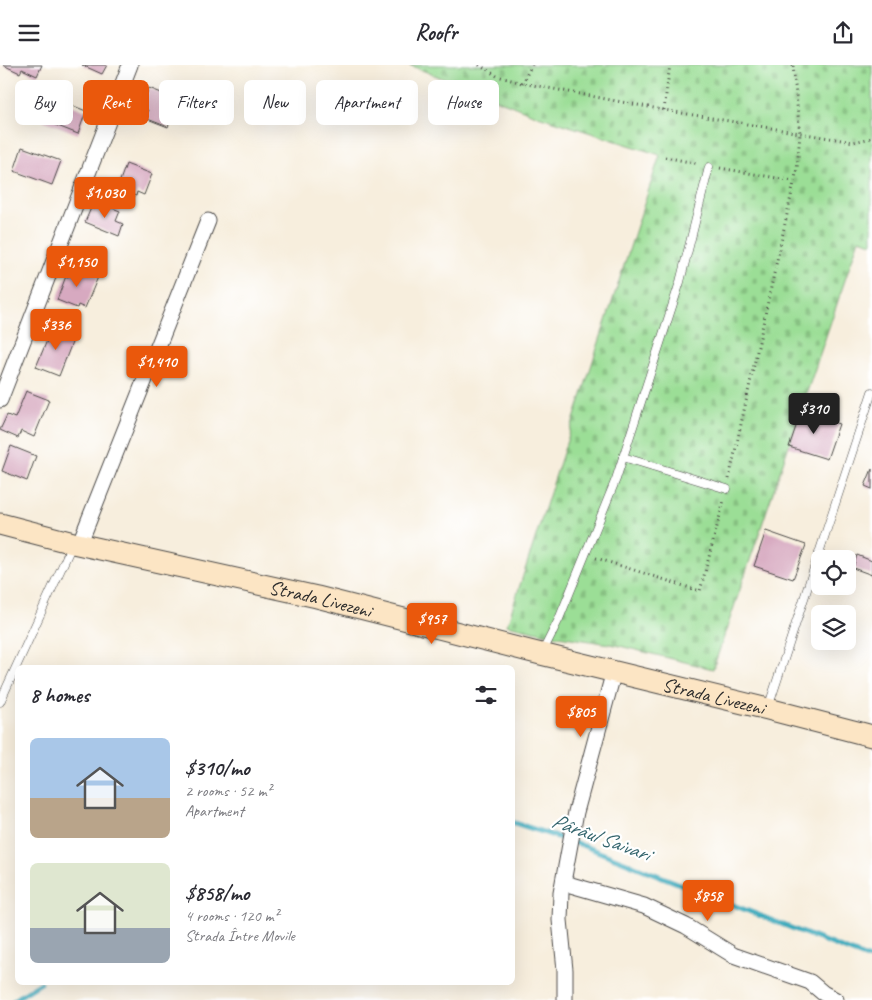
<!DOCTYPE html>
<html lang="en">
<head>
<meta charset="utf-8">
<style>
	body { margin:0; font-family:Caveat,sans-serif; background:#f2f2f3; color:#2b2b33; height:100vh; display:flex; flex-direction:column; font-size:19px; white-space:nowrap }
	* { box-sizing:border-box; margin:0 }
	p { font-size:16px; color:#7c7c81 }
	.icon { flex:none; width:28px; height:28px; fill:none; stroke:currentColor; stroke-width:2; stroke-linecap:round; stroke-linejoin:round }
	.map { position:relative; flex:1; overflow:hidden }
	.panel { position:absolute; left:15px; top:600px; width:500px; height:320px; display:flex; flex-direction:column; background:#fff; border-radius:8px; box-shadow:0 5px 20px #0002 }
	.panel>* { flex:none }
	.top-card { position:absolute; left:15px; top:15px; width:500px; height:45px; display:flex; gap:10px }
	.fabs { position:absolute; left:811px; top:485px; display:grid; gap:10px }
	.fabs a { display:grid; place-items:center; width:45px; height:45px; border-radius:8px; background:#fff; box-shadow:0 5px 20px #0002; font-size:25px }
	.price { position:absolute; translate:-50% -42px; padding:0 11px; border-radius:5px; background:#ea580c; color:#fff; font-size:16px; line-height:32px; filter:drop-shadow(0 1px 2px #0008) }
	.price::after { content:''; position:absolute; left:50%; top:30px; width:15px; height:11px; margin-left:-8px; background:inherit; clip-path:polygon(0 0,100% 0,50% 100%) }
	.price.selected { background:#222; color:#fff }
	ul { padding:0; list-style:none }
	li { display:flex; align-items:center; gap:15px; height:125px; padding:0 15px }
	li span { display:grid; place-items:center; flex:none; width:140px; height:100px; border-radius:8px; color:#555 }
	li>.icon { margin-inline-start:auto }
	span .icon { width:60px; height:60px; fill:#fffc; stroke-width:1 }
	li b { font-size:21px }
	h2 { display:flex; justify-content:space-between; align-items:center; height:60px; padding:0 15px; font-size:21px }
	.tag { padding:0 18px; border-radius:8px; background:#fff; box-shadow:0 5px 20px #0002; font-size:18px; line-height:45px }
	.tag.selected { background:#ea580c; color:#fff }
	header { display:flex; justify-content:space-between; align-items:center; height:65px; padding:0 15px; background:#fff; font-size:22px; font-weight:800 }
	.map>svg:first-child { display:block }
</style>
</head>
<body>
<header><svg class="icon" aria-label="menu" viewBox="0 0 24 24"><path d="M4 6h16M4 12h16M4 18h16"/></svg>Roofr<svg class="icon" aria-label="share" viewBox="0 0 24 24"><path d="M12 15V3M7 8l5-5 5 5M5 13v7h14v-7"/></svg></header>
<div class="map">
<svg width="872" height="935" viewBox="0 0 872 935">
	<defs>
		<pattern id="cemetery-stones" width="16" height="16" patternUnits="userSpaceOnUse" patternTransform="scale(1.25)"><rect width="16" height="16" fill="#9bde96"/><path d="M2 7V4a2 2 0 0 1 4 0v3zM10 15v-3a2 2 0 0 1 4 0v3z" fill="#86bf81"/></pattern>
	</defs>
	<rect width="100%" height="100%" fill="#fff"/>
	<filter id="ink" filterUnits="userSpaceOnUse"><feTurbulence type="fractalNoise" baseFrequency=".02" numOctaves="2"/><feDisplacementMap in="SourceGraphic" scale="10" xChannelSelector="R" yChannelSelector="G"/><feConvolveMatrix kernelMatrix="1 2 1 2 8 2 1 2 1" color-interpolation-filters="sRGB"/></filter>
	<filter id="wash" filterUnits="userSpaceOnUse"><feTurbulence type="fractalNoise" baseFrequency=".0096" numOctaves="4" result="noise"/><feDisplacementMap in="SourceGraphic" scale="20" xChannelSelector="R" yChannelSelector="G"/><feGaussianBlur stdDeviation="1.12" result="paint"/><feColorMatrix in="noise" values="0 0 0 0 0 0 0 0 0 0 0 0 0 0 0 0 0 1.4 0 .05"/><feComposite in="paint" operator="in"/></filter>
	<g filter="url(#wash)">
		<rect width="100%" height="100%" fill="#f7eedd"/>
		<path fill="url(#cemetery-stones)" stroke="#638460" d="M 409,0 L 872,0 L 872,178 L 859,174 L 713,604 L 616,580 L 552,570 L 507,560 L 660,90 L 538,51 Z"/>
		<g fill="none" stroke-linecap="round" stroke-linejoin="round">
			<g stroke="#3daabc" stroke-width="5">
				<path d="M 512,757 L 579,779 L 872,895"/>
				<path d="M 14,935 L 41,918"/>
			</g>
		</g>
		<g id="blocks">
			<g fill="#d7a9c0">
				<path d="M 3,0 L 42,0 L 37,11 L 22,4 L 20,8 Z"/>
				<path d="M 82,0 L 107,0 L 102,9 Z"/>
				<path d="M 149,23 L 179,35 L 168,62 L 145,53 L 148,45 L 141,42 Z"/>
				<path d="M 49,31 L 86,46 L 78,69 L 40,54 Z"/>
				<path d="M 22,82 L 61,96 L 52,120 L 14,106 Z"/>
				<path d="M 126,99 L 152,109 L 144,130 L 137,127 L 136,131 L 117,124 Z"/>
				<path d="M 97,137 L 120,146 L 116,156 L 123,159 L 119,171 L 85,157 L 91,143 L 94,144 Z"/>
				<path d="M 72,201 L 98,212 L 85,243 L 78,240 L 77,243 L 57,235 L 66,211 L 68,212 Z"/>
				<path d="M 53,261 L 75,270 L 59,311 L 36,302 Z"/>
				<path d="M 26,326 L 49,335 L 34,372 L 21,366 L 18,373 L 0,365 L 7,350 L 15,353 Z"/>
				<path d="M 801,347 L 839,359 L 827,394 L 789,382 Z"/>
				<path d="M 11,381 L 36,391 L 27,416 L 2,406 Z"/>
				<path d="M 872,404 L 872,424 L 865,421 Z"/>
				<path d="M 766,466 L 806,480 L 793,514 L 754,501 Z"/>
				<path d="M 857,490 L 872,496 L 872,510 L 853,503 Z"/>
			</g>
		</g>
	</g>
	<g filter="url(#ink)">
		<use href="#blocks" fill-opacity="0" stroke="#4a4846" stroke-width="1"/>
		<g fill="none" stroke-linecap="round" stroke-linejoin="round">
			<defs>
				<g id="lane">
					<path d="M 623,392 L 727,424"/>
					<path d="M 542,588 L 559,554 L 616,414 L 680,217 L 709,102"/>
					<path d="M 0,637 L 72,480"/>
					<path d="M 768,643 L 872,327"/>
				</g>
				<g id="street">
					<path d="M 0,335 L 130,0"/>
					<path d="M 79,480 L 208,156"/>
					<path d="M 564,818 L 644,841 L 686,861 L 733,890 L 810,917 L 823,928 L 836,935"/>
					<path d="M 565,935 L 565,905 L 560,855 L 561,828 L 576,747 L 614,606"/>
				</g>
				<g id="secondary">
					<path id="s1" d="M 0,459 L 73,478 L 317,532 L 541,589 L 768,644 L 872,671"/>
				</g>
			</defs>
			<use href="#lane" stroke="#4a4846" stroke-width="9"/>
			<use href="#street" stroke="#4a4846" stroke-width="17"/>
			<use href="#secondary" stroke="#4a4846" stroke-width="23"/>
			<g stroke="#4a4846" stroke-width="3" stroke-dasharray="1 4" stroke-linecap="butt">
				<path d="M 479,0 L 497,11 L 522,18 L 664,45 L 853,77 L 872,73"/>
				<path d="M 522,18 L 532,0"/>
				<path d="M 664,45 L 670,0"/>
				<path d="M 665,92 L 699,99"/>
				<path d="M 720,103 L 794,116"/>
				<path d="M 729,414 L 797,104 L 800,69 L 793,0"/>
				<path d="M 596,493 L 700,526 L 724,435"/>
			</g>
			<use href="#lane" stroke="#fff" stroke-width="8"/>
			<use href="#street" stroke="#fff" stroke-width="15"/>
			<use href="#secondary" stroke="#fce5c4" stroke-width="21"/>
		</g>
	</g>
	<g text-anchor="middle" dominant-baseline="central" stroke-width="4.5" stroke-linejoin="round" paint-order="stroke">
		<g font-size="20" fill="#2b2b2b" stroke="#fff">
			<text stroke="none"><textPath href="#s1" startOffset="329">Strada Livezeni</textPath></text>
			<text stroke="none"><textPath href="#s1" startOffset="734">Strada Livezeni</textPath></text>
		</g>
		<g font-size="21" font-style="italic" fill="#33646c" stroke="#fff">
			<text transform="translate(601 772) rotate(20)">Pârâul Saivari</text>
		</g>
	</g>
</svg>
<div class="fabs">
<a><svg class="icon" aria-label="locate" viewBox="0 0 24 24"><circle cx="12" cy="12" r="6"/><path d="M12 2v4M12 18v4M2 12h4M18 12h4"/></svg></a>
<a><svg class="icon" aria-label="layers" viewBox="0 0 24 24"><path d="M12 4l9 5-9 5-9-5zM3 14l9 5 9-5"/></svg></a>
</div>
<b class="price" style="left:105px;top:154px">$1,030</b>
<b class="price" style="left:77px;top:223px">$1,150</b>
<b class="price" style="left:56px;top:286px">$336</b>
<b class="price" style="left:157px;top:323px">$1,410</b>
<b class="price selected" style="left:814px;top:370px">$310</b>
<b class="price" style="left:432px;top:580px">$957</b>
<b class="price" style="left:581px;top:673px">$805</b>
<b class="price" style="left:708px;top:857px">$858</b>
<div class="top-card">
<a class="tag">Buy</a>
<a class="tag selected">Rent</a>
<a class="tag">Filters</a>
<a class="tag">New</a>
<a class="tag">Apartment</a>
<a class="tag">House</a>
</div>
<section class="panel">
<h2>8 homes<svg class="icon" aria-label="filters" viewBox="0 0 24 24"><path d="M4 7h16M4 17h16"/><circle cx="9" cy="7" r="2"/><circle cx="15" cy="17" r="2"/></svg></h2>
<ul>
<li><span style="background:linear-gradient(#a9c7e8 60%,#b9a48a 0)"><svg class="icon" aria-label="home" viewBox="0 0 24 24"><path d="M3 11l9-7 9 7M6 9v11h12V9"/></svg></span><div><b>$310/mo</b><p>2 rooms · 52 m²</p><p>Apartment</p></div></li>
<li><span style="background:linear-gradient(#dfe7d0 65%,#9aa5b1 0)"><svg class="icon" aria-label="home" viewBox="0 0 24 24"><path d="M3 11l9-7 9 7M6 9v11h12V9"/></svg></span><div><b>$858/mo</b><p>4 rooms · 120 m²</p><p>Strada Între Movile</p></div></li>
</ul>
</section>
</div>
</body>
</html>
